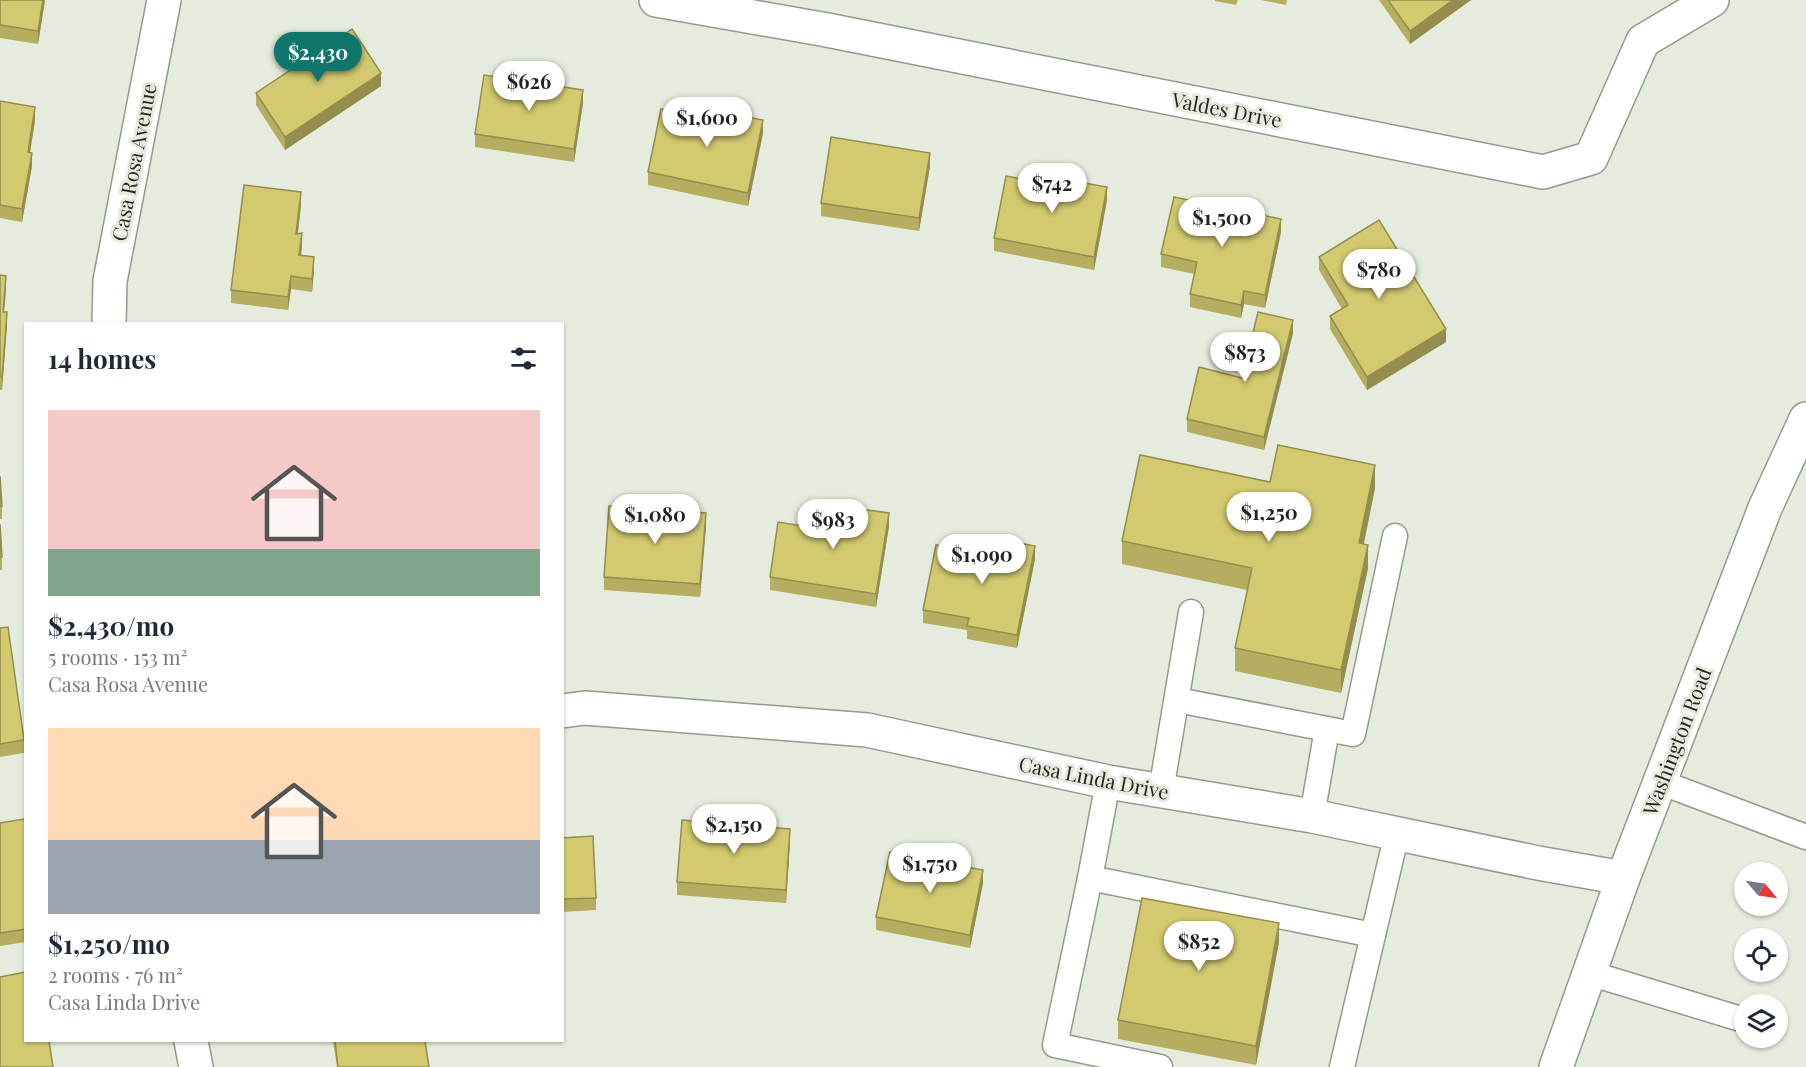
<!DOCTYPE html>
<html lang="en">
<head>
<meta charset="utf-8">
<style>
	body { margin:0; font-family:"Playfair Display",serif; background:#f2f2f3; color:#1f2937; height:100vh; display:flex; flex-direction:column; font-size:22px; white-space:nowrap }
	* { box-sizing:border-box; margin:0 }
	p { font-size:20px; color:#747a83 }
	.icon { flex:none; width:33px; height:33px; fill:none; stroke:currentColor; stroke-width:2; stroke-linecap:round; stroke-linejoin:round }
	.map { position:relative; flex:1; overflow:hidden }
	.details { position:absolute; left:24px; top:322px; width:540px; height:720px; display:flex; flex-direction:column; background:#fff; border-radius:0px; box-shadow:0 2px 4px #0004 }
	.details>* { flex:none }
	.needle { width:39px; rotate:119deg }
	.tools { position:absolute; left:1734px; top:862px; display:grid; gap:12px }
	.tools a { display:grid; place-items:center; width:54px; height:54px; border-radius:50%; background:#fff; box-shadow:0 2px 4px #0004; font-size:30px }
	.price { position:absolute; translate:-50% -51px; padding:0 14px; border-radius:21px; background:#fff; color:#222; font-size:20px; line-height:39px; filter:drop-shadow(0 2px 3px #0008) }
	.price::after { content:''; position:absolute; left:50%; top:36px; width:18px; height:14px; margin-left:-9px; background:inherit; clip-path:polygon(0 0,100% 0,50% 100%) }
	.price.current { background:#0f766e; color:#fff }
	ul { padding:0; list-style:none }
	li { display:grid; align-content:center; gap:12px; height:318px; padding:0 24px }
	li span { display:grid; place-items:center; height:186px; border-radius:0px; color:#555 }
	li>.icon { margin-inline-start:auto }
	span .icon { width:108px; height:108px; fill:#fffc; stroke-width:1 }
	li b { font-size:26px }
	h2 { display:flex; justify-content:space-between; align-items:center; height:72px; padding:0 24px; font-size:26px }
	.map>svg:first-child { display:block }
</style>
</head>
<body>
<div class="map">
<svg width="1806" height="1067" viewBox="0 0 1806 1067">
	<rect width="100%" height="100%" fill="#e5ecdd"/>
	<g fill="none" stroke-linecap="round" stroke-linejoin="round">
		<defs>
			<g id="service">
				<path d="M 1177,700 L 1327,729"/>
				<path d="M 1108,782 L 1090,878 L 1055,1045 L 1160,1067"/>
				<path d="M 1660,782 L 1806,837"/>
				<path d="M 1161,791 L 1191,612"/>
				<path d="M 1312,816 L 1327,729 L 1353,734 L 1395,536"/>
				<path d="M 1090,878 L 1373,935"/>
				<path d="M 1589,973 L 1744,1020"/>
				<path d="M 1342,1067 L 1397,833"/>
			</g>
			<g id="minor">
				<path d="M 656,0 L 827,30 L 1543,172 L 1591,158 L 1643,41 L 1712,0"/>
				<path d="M 109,324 L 110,281 L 164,0"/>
				<path d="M 562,711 L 585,708 L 867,730 L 1108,782 L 1312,816 L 1538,863 L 1623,878"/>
				<path d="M 191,1041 L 196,1067"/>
			</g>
			<path id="primary" d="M 1556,1067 L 1623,878 L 1765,508 L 1806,419"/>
		</defs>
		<use href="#service" stroke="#949a8c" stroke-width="27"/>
		<use href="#minor" stroke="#949a8c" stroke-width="36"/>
		<use href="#primary" stroke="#949a8c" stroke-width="36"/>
		<use href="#service" stroke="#fff" stroke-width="24"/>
		<use href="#minor" stroke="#fff" stroke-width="33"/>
		<use href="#primary" stroke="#fff" stroke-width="33"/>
	</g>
	<g fill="#b5ae60">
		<path d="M 0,0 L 45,0 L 38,44 L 0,38 Z"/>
		<path d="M 1215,0 L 1238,0 L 1236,5 L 1215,1 Z"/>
		<path d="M 1261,0 L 1287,0 L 1286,5 Z"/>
		<path d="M 1379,0 L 1471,0 L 1410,44 Z"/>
		<path d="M 381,86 L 285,150 L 256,105 L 256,93 Z"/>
		<path d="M 0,101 L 35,120 L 30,152 L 32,166 L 22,222 L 0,218 Z"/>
		<path d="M 583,103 L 574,162 L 475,147 L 475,134 Z"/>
		<path d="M 763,133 L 748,206 L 648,185 L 648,172 Z"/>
		<path d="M 930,166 L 919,231 L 821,216 L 821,203 Z"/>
		<path d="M 1050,184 L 1107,200 L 1094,270 L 994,251 L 994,238 Z"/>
		<path d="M 301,205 L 298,234 L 302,246 L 301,255 L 314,270 L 312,292 L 291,289 L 288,310 L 231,303 L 231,290 Z"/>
		<path d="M 1281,232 L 1265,308 L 1244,304 L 1241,318 L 1190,307 L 1190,294 L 1194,274 L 1161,267 L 1161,254 Z"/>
		<path d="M 1319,257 L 1446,342 L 1367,390 L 1330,329 L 1330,316 L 1342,309 L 1319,270 Z"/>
		<path d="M 0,275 L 6,289 L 4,312 L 7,325 L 2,390 L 0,390 Z"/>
		<path d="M 1293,333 L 1264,450 L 1187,432 L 1187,419 L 1242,378 Z"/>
		<path d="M 0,476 L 2,506 L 2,519 L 0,519 Z"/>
		<path d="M 1270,482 L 1375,488 L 1364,544 L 1368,568 L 1341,693 L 1235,671 L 1235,648 L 1247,590 L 1122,564 L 1122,541 Z"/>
		<path d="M 0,524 L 2,557 L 2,570 L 0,570 Z"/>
		<path d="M 706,526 L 700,597 L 604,590 L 604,577 Z"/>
		<path d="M 889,526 L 876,607 L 770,590 L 770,577 L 820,529 Z"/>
		<path d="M 1035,559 L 1017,648 L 967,639 L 967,630 L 923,623 L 923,610 Z"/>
		<path d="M 0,628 L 24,740 L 24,753 L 0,757 Z"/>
		<path d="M 0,823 L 26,830 L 26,942 L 0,946 Z"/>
		<path d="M 562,838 L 596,898 L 596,910 L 562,912 Z"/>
		<path d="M 790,842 L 786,903 L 677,895 L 677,882 Z"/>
		<path d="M 983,883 L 970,948 L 876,930 L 876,917 Z"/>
		<path d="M 1279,942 L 1256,1065 L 1118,1039 L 1118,1020 Z"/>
		<path d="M 333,1041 L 425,1041 L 429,1067 L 337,1067 Z"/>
	</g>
	<g fill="#948d4e">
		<path d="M 43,0 L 45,0 L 38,44 L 38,31 Z"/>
		<path d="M 1453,0 L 1471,0 L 1410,44 L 1410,31 Z"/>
		<path d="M 381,73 L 381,86 L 285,150 L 285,137 Z"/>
		<path d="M 583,90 L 583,103 L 574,162 L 574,149 Z"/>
		<path d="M 35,107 L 35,120 L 28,165 L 28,152 Z"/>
		<path d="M 763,120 L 763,133 L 748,206 L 748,193 Z"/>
		<path d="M 32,153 L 32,166 L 22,222 L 22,209 Z"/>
		<path d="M 930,153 L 930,166 L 919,231 L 919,218 Z"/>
		<path d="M 1107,187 L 1107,200 L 1094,270 L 1094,257 Z"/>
		<path d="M 301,192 L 301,205 L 296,247 L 296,234 Z"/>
		<path d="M 1281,219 L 1281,232 L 1265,308 L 1265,295 Z"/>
		<path d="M 302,233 L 302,246 L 299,268 L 299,255 Z"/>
		<path d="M 314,257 L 314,270 L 312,292 L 312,279 Z"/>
		<path d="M 6,276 L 6,289 L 3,325 L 3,312 Z"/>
		<path d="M 291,276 L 291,289 L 288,310 L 288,297 Z"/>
		<path d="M 1244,291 L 1244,304 L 1241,318 L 1241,305 Z"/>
		<path d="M 7,312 L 7,325 L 2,390 L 2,377 Z"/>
		<path d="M 1293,320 L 1293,333 L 1264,450 L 1264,437 Z"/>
		<path d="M 1446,329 L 1446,342 L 1367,390 L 1367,377 Z"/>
		<path d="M 1375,465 L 1375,488 L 1359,566 L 1359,543 Z"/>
		<path d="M 706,513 L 706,526 L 700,597 L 700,584 Z"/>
		<path d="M 889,513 L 889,526 L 876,607 L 876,594 Z"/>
		<path d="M 1368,545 L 1368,568 L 1341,693 L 1341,670 Z"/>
		<path d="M 1035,546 L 1035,559 L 1017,648 L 1017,635 Z"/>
		<path d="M 790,829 L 790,842 L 786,903 L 786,890 Z"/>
		<path d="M 983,870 L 983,883 L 970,948 L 970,935 Z"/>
		<path d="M 1279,923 L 1279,942 L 1256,1065 L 1256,1046 Z"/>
	</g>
	<g fill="#d3ca70" stroke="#948d4e" stroke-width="1.5">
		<path d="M 0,0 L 43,0 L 38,31 L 0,25 Z"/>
		<path d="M 1388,0 L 1453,0 L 1410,31 Z"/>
		<path d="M 352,29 L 381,73 L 285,137 L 256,93 Z"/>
		<path d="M 484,75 L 583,90 L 574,149 L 475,134 Z"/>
		<path d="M 0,101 L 35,107 L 28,152 L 32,153 L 22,209 L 0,205 Z"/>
		<path d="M 661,109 L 706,118 L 706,109 L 763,120 L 748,193 L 648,172 Z"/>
		<path d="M 831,137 L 930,153 L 919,218 L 821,203 Z"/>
		<path d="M 1006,176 L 1050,184 L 1052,177 L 1107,187 L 1094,257 L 994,238 Z"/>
		<path d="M 244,185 L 301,192 L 296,234 L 302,233 L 299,255 L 314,257 L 312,279 L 291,276 L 288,297 L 231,290 Z"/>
		<path d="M 1174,197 L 1281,219 L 1265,295 L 1244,291 L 1241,305 L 1190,294 L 1197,262 L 1161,254 Z"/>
		<path d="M 1379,220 L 1446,329 L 1367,377 L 1330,316 L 1348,305 L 1319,257 Z"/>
		<path d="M 0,275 L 6,276 L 3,312 L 7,312 L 2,377 L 0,377 Z"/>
		<path d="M 1258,312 L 1293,320 L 1264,437 L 1187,419 L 1199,367 L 1242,378 Z"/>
		<path d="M 1278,445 L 1375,465 L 1359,543 L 1368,545 L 1341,670 L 1235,648 L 1252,568 L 1122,541 L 1140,455 L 1270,482 Z"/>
		<path d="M 0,476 L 2,506 L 0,506 Z"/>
		<path d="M 824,504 L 889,513 L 876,594 L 770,577 L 778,522 L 820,529 Z"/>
		<path d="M 609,506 L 706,513 L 700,584 L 604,577 Z"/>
		<path d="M 0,524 L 2,557 L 0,557 Z"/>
		<path d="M 989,537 L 1035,546 L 1017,635 L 967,626 L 969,618 L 923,610 L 936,545 L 985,555 Z"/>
		<path d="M 8,627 L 24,740 L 0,744 L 0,628 Z"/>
		<path d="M 24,819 L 26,830 L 26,929 L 0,933 L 0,823 Z"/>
		<path d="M 682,820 L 790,829 L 786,890 L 677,882 Z"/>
		<path d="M 593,836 L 596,898 L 562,899 L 562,838 Z"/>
		<path d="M 890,852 L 983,870 L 970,935 L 876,917 Z"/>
		<path d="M 1142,898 L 1279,923 L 1256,1046 L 1118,1020 Z"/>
		<path d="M 26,972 L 26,1041 L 49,1041 L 53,1067 L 0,1067 L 0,977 Z"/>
		<path d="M 335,1041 L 425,1041 L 429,1067 L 338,1067 Z"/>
	</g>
	<g text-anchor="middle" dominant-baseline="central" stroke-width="6" stroke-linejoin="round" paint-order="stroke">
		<g font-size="20" fill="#252722" stroke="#e5ecdd">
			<text transform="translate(1227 109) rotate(11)">Valdes Drive</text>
			<text transform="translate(133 162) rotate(-79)">Casa Rosa Avenue</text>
			<text transform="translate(1676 741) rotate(-69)">Washington Road</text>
			<text transform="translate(1094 777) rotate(11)">Casa Linda Drive</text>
		</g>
	</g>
</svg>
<div class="tools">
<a><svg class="needle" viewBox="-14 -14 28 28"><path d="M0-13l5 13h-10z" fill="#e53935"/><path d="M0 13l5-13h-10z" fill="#747a83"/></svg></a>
<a><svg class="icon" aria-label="locate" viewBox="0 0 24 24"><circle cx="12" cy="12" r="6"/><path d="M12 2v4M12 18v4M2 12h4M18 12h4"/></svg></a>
<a><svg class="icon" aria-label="layers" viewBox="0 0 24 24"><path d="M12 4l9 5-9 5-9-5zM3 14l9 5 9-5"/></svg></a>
</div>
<b class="price current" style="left:318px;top:83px">$2,430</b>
<b class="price" style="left:529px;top:112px">$626</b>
<b class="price" style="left:707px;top:148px">$1,600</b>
<b class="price" style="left:1052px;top:214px">$742</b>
<b class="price" style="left:1222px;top:248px">$1,500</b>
<b class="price" style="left:1379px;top:300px">$780</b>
<b class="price" style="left:1245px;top:383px">$873</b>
<b class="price" style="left:1269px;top:543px">$1,250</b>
<b class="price" style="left:655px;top:545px">$1,080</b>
<b class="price" style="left:833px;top:550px">$983</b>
<b class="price" style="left:982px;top:585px">$1,090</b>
<b class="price" style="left:734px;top:855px">$2,150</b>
<b class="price" style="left:930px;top:894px">$1,750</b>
<b class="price" style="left:1199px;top:972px">$852</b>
<section class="details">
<h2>14 homes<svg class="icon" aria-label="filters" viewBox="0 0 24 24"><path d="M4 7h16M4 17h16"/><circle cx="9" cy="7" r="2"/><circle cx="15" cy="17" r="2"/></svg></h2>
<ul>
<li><span style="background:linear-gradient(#f6c9c9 75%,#7fa58c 0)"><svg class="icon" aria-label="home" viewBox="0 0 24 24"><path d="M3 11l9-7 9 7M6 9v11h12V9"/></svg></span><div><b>$2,430/mo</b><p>5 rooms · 153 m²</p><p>Casa Rosa Avenue</p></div></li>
<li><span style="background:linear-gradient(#ffd9b3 60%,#9aa5b1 0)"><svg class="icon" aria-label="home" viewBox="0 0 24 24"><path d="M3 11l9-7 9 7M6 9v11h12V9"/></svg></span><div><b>$1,250/mo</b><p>2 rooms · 76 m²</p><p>Casa Linda Drive</p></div></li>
</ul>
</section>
</div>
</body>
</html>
